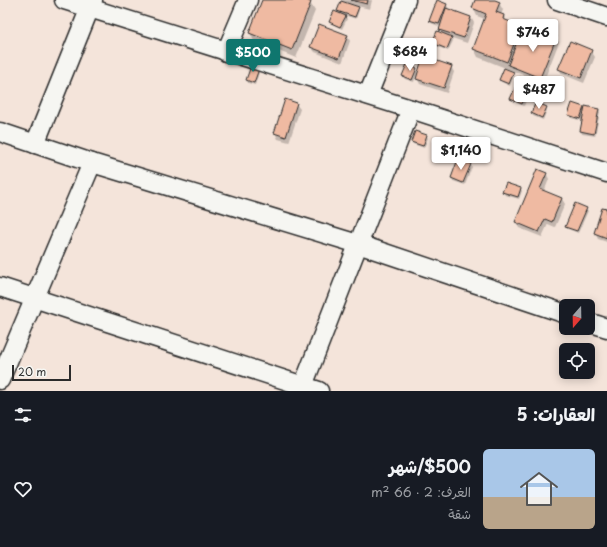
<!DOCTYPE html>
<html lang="ar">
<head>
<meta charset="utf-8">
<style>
	body { margin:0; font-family:"Playpen Sans","Playpen Sans Arabic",sans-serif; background:#242831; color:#f1f3f6; direction:rtl; height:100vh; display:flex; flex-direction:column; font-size:15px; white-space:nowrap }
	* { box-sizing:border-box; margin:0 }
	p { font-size:13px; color:#9ea1a6 }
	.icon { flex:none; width:22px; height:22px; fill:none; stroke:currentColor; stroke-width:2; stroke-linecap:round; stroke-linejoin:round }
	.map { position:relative; height:391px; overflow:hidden; direction:ltr }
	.drawer { display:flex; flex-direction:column; background:#171b24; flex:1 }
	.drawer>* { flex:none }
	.needle { width:26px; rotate:200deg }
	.buttons { position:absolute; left:559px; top:299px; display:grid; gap:8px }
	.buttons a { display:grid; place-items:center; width:36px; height:36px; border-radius:6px; background:#171b24; box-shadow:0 2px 10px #0003; font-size:20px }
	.scale { position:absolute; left:12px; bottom:10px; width:59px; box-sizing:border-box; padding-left:4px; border:2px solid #2b2b2b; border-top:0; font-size:11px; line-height:14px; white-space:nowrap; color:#2b2b2b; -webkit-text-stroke:3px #f6f6f2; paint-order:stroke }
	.price { position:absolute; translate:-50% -34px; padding:0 9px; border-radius:4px; background:#fff; color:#222; font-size:13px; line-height:26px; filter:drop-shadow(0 1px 2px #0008) }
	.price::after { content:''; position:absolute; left:50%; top:24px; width:12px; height:9px; margin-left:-6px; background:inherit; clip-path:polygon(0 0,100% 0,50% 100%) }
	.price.selected { background:#0f766e; color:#fff }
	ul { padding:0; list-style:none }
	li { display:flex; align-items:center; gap:12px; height:100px; padding:0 12px }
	li span { display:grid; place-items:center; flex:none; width:112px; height:80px; border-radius:6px; color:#555 }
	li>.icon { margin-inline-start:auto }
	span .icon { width:48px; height:48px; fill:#fffc; stroke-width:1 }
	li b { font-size:17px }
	h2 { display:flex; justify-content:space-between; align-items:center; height:48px; padding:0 12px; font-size:17px }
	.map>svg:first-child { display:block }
</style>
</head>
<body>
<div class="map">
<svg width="607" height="391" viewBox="0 0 607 391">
	<rect width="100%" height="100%" fill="#f4e4da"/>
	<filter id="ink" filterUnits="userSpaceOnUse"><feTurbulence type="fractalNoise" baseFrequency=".025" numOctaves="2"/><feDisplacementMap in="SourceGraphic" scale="8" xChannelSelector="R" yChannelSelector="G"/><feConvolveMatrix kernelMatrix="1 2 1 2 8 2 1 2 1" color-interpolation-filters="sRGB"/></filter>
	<g filter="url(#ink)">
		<g fill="#0003">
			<path d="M 263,0 L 303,0 L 310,3 L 315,11 L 296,58 L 254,41 L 250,33 Z"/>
			<path d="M 341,0 L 372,0 L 370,9 L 357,6 L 359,10 L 356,19 L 344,15 L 347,19 L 342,29 L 332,24 L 330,22 L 340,14 L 338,11 L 342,2 Z"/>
			<path d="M 476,0 L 492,0 L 499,3 L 503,10 L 501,15 L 504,16 L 507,22 L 520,27 L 524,34 L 522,42 L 530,45 L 556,37 L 559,42 L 543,83 L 478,57 L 474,49 L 485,19 L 477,16 L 473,8 Z"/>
			<path d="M 446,5 L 448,7 L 447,10 L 471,17 L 474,23 L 467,43 L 452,38 L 453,41 L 448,51 L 434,45 L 433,43 L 442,34 L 440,30 L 441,27 L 431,23 L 430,20 Z"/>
			<path d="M 347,36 L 350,41 L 342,63 L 315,52 L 311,47 Z"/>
			<path d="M 591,51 L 595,57 L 584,83 L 562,74 L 559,69 Z"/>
			<path d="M 252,64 L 260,69 L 255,85 L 248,83 L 247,80 Z"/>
			<path d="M 451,67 L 454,72 L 447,93 L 420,84 L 416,76 L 414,82 L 405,79 L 403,76 L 416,69 L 419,73 Z"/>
			<path d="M 513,73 L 514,75 L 510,86 L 502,82 L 500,80 Z"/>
			<path d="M 531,82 L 532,85 L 524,106 L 513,101 L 512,99 Z"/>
			<path d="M 296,104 L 300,109 L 289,142 L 278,139 L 275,133 Z"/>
			<path d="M 546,108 L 547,110 L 543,120 L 533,116 L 532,113 Z"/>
			<path d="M 583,108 L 585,111 L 599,110 L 600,112 L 595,136 L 582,134 L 581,131 L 583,121 L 571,118 L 569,115 Z"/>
			<path d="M 426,136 L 428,138 L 424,148 L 413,144 L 412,142 Z"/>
			<path d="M 470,164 L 472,167 L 465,185 L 453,181 L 452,178 Z"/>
			<path d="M 546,173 L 549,179 L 544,192 L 562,199 L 565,204 L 555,227 L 548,224 L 542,237 L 519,228 L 516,222 Z"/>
			<path d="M 520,188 L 522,191 L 519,199 L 505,195 L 503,192 Z"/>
			<path d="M 586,209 L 588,211 L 578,233 L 568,229 L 566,227 Z"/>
			<path d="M 607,210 L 607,242 L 598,239 L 595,233 Z"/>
		</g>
		<g fill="#efbaa2" stroke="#2b2b2b">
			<path d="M 262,0 L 306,0 L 311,2 L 292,50 L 249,33 Z"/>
			<path d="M 351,0 L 368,0 L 367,4 Z"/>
			<path d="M 437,0 L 447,4 L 439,24 L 429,21 Z"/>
			<path d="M 475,0 L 495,0 L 500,2 L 496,12 L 504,15 L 503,19 L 521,26 L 507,62 L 473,49 L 486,14 L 472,8 Z"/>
			<path d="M 341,1 L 359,7 L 355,17 L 337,11 Z"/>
			<path d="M 446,8 L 471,17 L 464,38 L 439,30 Z"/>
			<path d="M 334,11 L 346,16 L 340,27 L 329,22 Z"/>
			<path d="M 319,24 L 348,35 L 339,58 L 310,47 Z"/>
			<path d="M 536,28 L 557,36 L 540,78 L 508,65 L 518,39 L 530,44 Z"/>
			<path d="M 437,31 L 452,37 L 447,49 L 432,43 Z"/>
			<path d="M 570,41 L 592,50 L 581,78 L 558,69 Z"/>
			<path d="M 423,56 L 452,66 L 444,88 L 416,79 Z"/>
			<path d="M 252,63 L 260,66 L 254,83 L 246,80 Z"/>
			<path d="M 407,64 L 417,68 L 412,80 L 402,76 Z"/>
			<path d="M 504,68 L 514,72 L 509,84 L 499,80 Z"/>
			<path d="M 520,77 L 532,81 L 522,104 L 510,99 Z"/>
			<path d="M 285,99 L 297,103 L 286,137 L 274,133 Z"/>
			<path d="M 536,102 L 547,107 L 542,118 L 531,113 Z"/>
			<path d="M 572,103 L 584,107 L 580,119 L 568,115 Z"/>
			<path d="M 585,106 L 599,109 L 594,134 L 580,131 Z"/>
			<path d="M 415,131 L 427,135 L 423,146 L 411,142 Z"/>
			<path d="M 458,159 L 471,164 L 463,183 L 451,178 Z"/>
			<path d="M 537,169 L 547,173 L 540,189 L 562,198 L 552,222 L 545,219 L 539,232 L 515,222 Z"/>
			<path d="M 506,183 L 521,188 L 518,197 L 502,192 Z"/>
			<path d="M 575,203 L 587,208 L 577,231 L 565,227 Z"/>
			<path d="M 602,208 L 607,209 L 607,238 L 594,233 Z"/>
		</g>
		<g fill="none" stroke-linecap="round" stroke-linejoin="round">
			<defs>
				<g id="street">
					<path d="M 64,0 L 411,109 L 607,173"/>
					<path d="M 557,0 L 607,17"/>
					<path d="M 226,52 L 248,0"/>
					<path d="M 368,95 L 406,0"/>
					<path d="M 0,132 L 92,163 L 358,244 L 566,314"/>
					<path d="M 35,144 L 93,0"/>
					<path d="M 0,287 L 319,391"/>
					<path d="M 588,322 L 607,328"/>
					<path d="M 0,380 L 92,163"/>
					<path d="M 301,391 L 411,109"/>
				</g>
			</defs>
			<use href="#street" stroke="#2b2b2b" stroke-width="21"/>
			<use href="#street" stroke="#f6f6f2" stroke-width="18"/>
		</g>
	</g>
</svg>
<div class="buttons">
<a><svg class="needle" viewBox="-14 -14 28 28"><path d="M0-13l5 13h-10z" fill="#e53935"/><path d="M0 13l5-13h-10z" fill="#9ea1a6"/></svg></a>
<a><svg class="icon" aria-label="locate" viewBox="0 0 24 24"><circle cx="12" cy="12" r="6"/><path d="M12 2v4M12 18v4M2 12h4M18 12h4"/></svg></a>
</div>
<div class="scale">20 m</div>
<b class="price" style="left:533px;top:53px">$746</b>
<b class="price" style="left:410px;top:72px">$684</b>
<b class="price selected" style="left:253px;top:73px">$500</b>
<b class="price" style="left:539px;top:110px">$487</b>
<b class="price" style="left:461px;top:171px">$1,140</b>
</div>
<section class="drawer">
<h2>العقارات: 5<svg class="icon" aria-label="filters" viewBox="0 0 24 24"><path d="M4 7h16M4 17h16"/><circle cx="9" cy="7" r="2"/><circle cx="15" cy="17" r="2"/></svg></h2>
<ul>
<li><span style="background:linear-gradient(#a9c7e8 60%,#b9a48a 0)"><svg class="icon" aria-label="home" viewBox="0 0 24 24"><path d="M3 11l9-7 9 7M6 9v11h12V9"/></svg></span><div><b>$500/شهر</b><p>الغرف: 2 · 66 m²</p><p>شقة</p></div><svg class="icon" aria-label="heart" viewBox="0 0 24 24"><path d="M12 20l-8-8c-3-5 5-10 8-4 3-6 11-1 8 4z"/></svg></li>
</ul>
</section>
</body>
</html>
